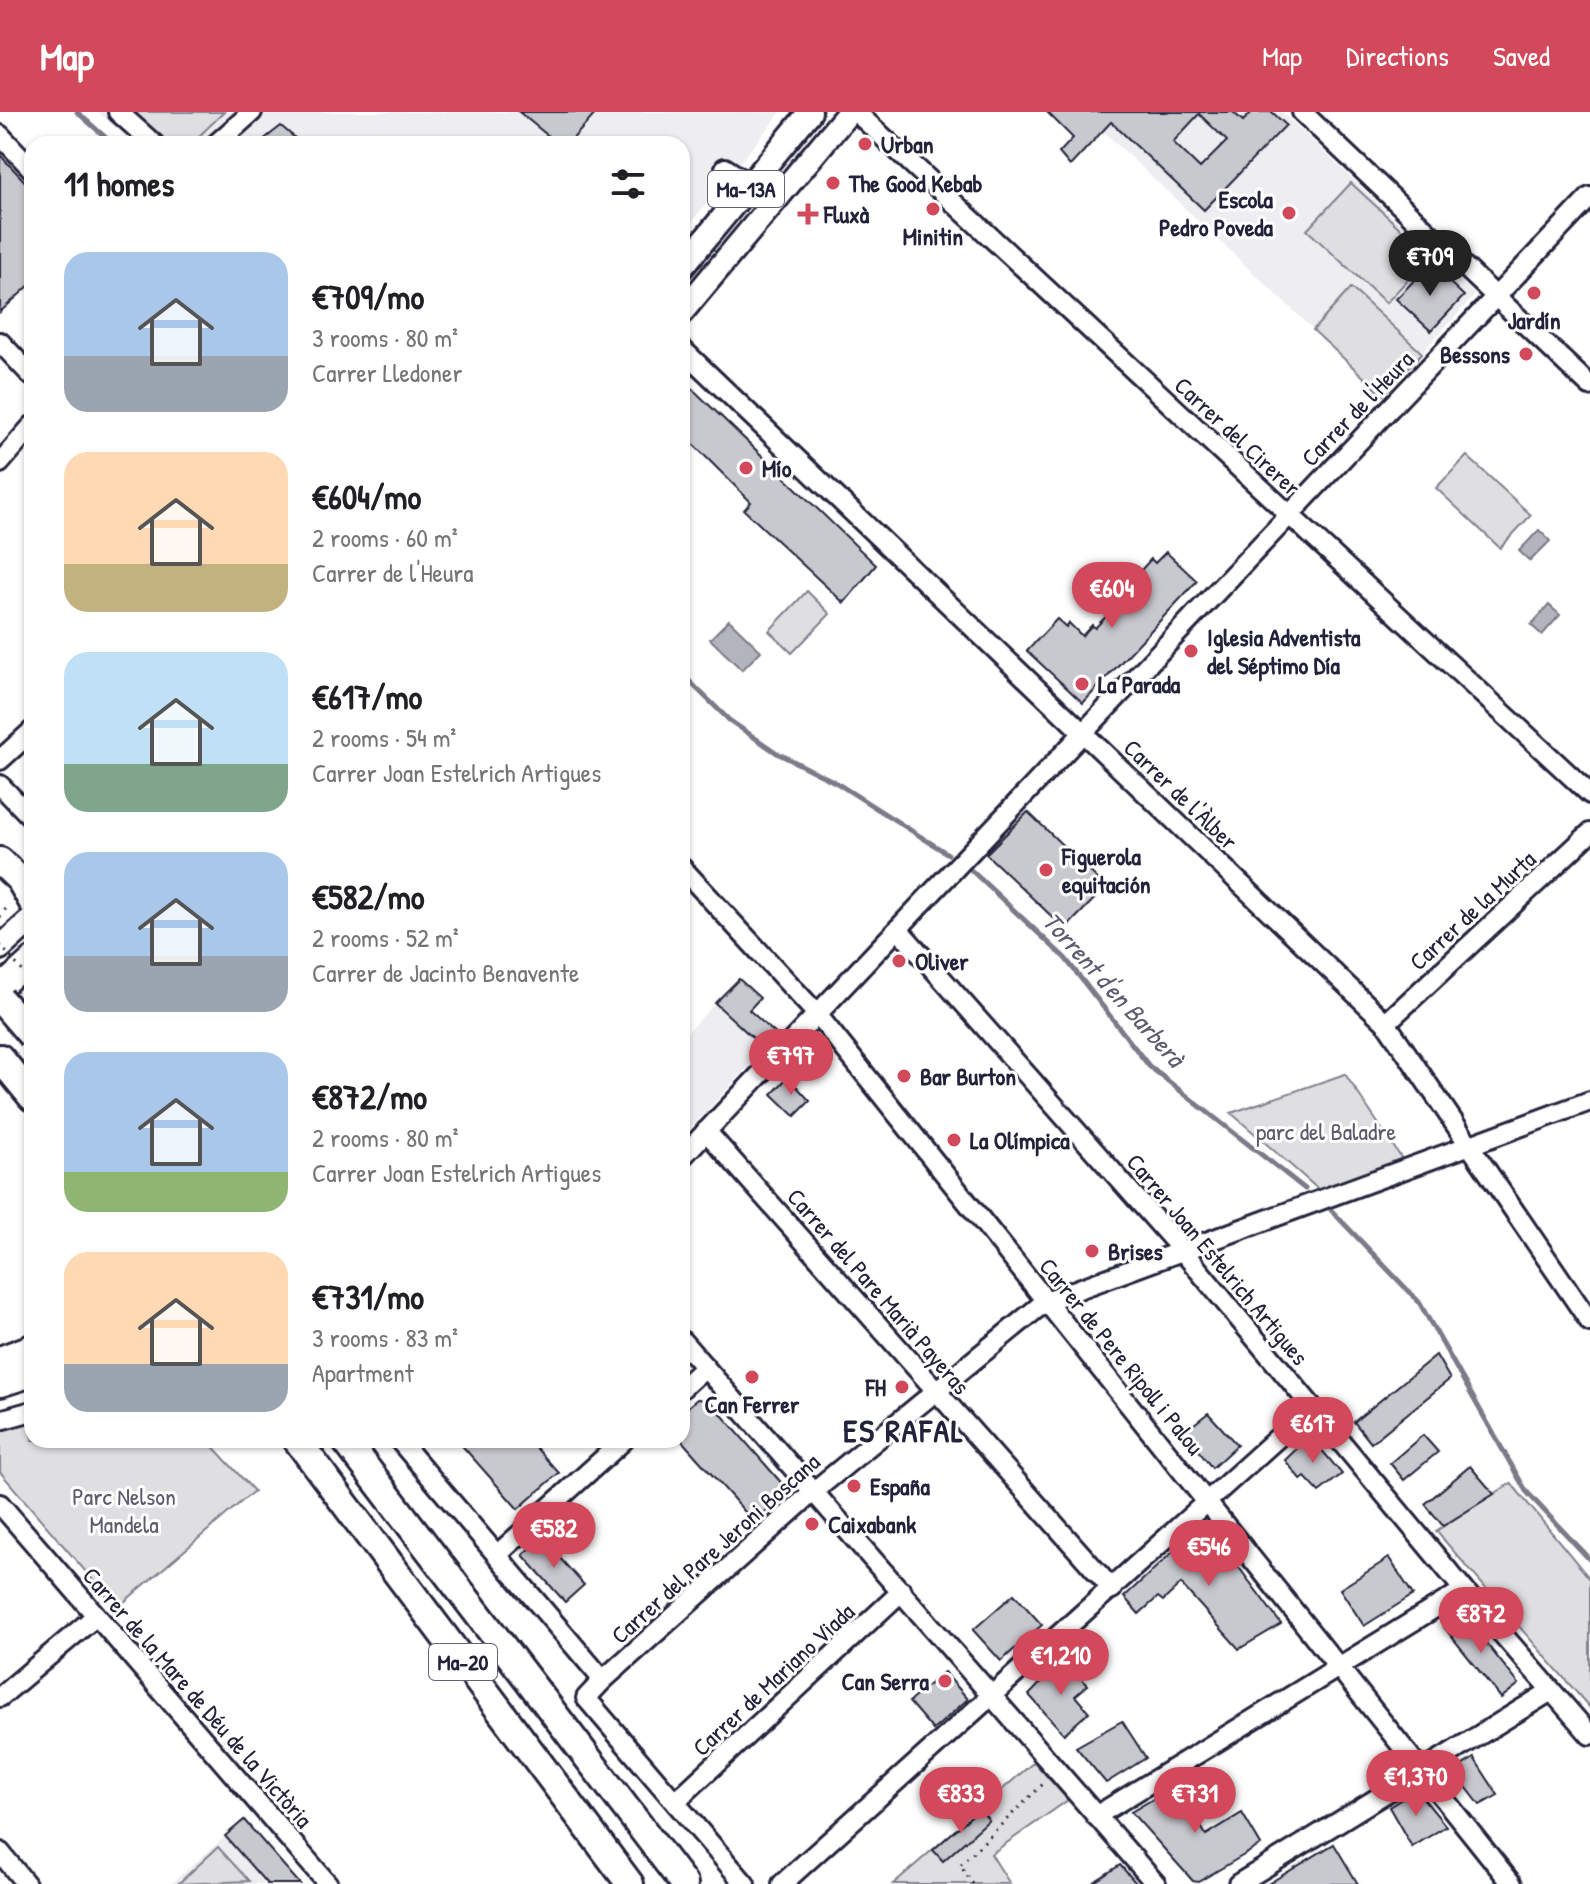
<!DOCTYPE html>
<html lang="en">
<head>
<meta charset="utf-8">
<style>
	body { margin:0; font-family:"Patrick Hand",sans-serif; background:#f2f2f2; color:#202124; height:100vh; display:flex; flex-direction:column; font-size:30px; white-space:nowrap }
	* { box-sizing:border-box; margin:0 }
	p { font-size:26px; color:#757577 }
	.icon { flex:none; width:44px; height:44px; fill:none; stroke:currentColor; stroke-width:2; stroke-linecap:round; stroke-linejoin:round }
	.map { position:relative; flex:1; overflow:hidden }
	.drawer { position:absolute; left:24px; top:24px; width:666px; height:1312px; display:flex; flex-direction:column; background:#fff; border-radius:24px; box-shadow:0 2px 6px #0004 }
	.drawer>* { flex:none }
	.price { position:absolute; translate:-50% -68px; padding:0 18px; border-radius:28px; background:#d1495b; color:#fff; font-size:26px; line-height:52px; filter:drop-shadow(0 2px 4px #0008) }
	.price::after { content:''; position:absolute; left:50%; top:48px; width:24px; height:18px; margin-left:-12px; background:inherit; clip-path:polygon(0 0,100% 0,50% 100%) }
	.price.current { background:#222; color:#fff }
	ul { padding:0; list-style:none }
	li { display:flex; align-items:center; gap:24px; height:200px; padding:0 40px }
	li span { display:grid; place-items:center; flex:none; width:224px; height:160px; border-radius:24px; color:#555 }
	li>.icon { margin-inline-start:auto }
	span .icon { width:96px; height:96px; fill:#fffc; stroke-width:1 }
	li b { font-size:34px }
	h2 { display:flex; justify-content:space-between; align-items:center; height:96px; padding:0 40px; font-size:34px }
	header { display:flex; align-items:center; gap:48px; box-sizing:border-box; height:112px; padding:0 40px; background:#d1495b; color:#fff }
	header strong { font-size:38px }
	nav { display:flex; gap:44px; margin-inline-start:auto; font-size:28px }
	.map>svg:first-child { display:block }
</style>
</head>
<body>
<header>
<strong>Map</strong>
<nav><a>Map</a><a>Directions</a><a>Saved</a></nav>
</header>
<div class="map">
<svg width="1590" height="1772" viewBox="0 0 1590 1772">
	<rect width="100%" height="100%" fill="#fff"/>
	<filter id="ink" filterUnits="userSpaceOnUse"><feTurbulence type="fractalNoise" baseFrequency=".0125" numOctaves="2"/><feDisplacementMap in="SourceGraphic" scale="16" xChannelSelector="R" yChannelSelector="G"/><feConvolveMatrix kernelMatrix="1 2 1 2 8 2 1 2 1" color-interpolation-filters="sRGB"/></filter>
	<g filter="url(#ink)">
		<g fill="#eeeef1">
			<path d="M 98,0 L 781,0 L 682,122 L 682,32 L 134,32 Z"/>
			<path d="M 1120,0 L 1282,0 L 1475,183 L 1383,283 L 1103,19 Z"/>
			<path d="M 715,891 L 765,937 L 682,1025 L 682,926 Z"/>
			<path d="M 244,1708 L 300,1772 L 171,1772 Z"/>
		</g>
		<g fill="#dfdfe2" stroke="#80808e" stroke-width="2">
			<path d="M 125,0 L 224,0 L 191,32 L 156,32 Z"/>
			<path d="M 1351,71 L 1430,144 L 1386,191 L 1307,118 Z"/>
			<path d="M 1351,176 L 1422,241 L 1383,283 L 1313,218 Z"/>
			<path d="M 1467,344 L 1531,403 L 1500,436 L 1436,376 Z"/>
			<path d="M 807,479 L 830,502 L 792,541 L 769,519 Z"/>
			<path d="M 1345,962 L 1408,1056 L 1327,1085 L 1231,1001 Z"/>
			<path d="M 32,1310 L 32,1328 L 207,1328 L 254,1379 L 117,1496 L 0,1360 L 0,1319 Z"/>
			<path d="M 1511,1371 L 1590,1467 L 1590,1596 L 1436,1419 Z"/>
			<path d="M 1034,1650 L 1068,1688 L 991,1742 L 1010,1772 L 893,1772 Z"/>
			<path d="M 218,1735 L 249,1769 L 178,1772 Z"/>
		</g>
		<g fill="#b4b4bc" stroke="#7a7a88" stroke-width="2">
			<path d="M 1539,418 L 1550,429 L 1530,449 L 1519,439 Z"/>
			<path d="M 1549,493 L 1560,503 L 1542,523 L 1531,513 Z"/>
			<path d="M 729,508 L 761,539 L 742,558 L 710,527 Z"/>
		</g>
		<g fill="none" stroke-linecap="round" stroke-linejoin="round">
			<g stroke="#7a7a88" stroke-width="5">
				<path d="M 77,0 L 113,32"/>
				<path d="M 682,562 L 729,608 L 777,641 L 835,670 L 948,742"/>
				<path d="M 972,759 L 1065,846 L 1149,954 L 1305,1077"/>
				<path d="M 1331,1098 L 1419,1190 L 1526,1379 L 1590,1448"/>
			</g>
		</g>
		<g fill="#c8c8cf" stroke="#22223b" stroke-width="2" fill-rule="evenodd">
			<path d="M 519,0 L 597,0 L 568,32 L 558,32 Z"/>
			<path d="M 1047,0 L 1233,0 L 1243,9 L 1252,0 L 1272,0 L 1286,13 L 1204,98 L 1111,10 L 1070,54 L 1059,41 L 1073,26 ZM 1199,2 L 1227,29 L 1200,56 L 1173,30 Z"/>
			<path d="M 281,14 L 302,32 L 258,32 Z"/>
			<path d="M 0,43 L 32,77 L 32,171 L 0,200 Z"/>
			<path d="M 1430,152 L 1464,184 L 1431,219 L 1396,187 Z"/>
			<path d="M 682,267 L 876,453 L 844,491 L 744,398 L 751,390 L 682,321 Z"/>
			<path d="M 1166,440 L 1197,469 L 1083,591 L 1027,539 L 1057,507 L 1066,515 L 1069,511 L 1082,524 L 1092,513 L 1095,516 L 1116,494 L 1112,490 L 1144,462 L 1141,458 L 1151,447 L 1155,451 Z"/>
			<path d="M 1028,700 L 1106,775 L 1065,817 L 986,742 Z"/>
			<path d="M 739,867 L 760,886 L 749,898 L 778,924 L 765,937 L 715,891 Z"/>
			<path d="M 788,965 L 810,989 L 795,1004 L 772,982 Z"/>
			<path d="M 1436,1243 L 1450,1267 L 1371,1331 L 1354,1310 Z"/>
			<path d="M 697,1287 L 709,1288 L 785,1375 L 785,1382 L 754,1410 L 682,1329 L 682,1300 Z"/>
			<path d="M 1208,1301 L 1237,1333 L 1212,1356 L 1184,1320 Z"/>
			<path d="M 1423,1323 L 1438,1340 L 1404,1368 L 1390,1351 Z"/>
			<path d="M 1310,1324 L 1342,1362 L 1319,1380 L 1305,1365 L 1301,1368 L 1285,1348 Z"/>
			<path d="M 457,1328 L 529,1328 L 559,1361 L 518,1397 Z"/>
			<path d="M 1470,1354 L 1494,1382 L 1443,1414 L 1425,1392 Z"/>
			<path d="M 1205,1410 L 1281,1512 L 1239,1537 L 1181,1472 L 1163,1489 L 1158,1485 L 1139,1502 L 1124,1485 Z"/>
			<path d="M 542,1426 L 584,1473 L 565,1490 L 523,1443 Z"/>
			<path d="M 1389,1446 L 1413,1483 L 1364,1514 L 1340,1477 Z"/>
			<path d="M 1014,1482 L 1042,1513 L 1001,1549 L 973,1518 Z"/>
			<path d="M 1461,1500 L 1519,1572 L 1501,1586 L 1443,1514 Z"/>
			<path d="M 1063,1548 L 1088,1573 L 1075,1584 L 1089,1600 L 1064,1622 L 1029,1583 Z"/>
			<path d="M 944,1560 L 968,1587 L 933,1618 L 909,1590 Z"/>
			<path d="M 1122,1609 L 1146,1646 L 1106,1671 L 1076,1635 Z"/>
			<path d="M 1474,1646 L 1498,1683 L 1480,1693 L 1454,1659 Z"/>
			<path d="M 1177,1673 L 1206,1723 L 1242,1701 L 1261,1733 L 1198,1770 L 1193,1769 L 1131,1700 Z"/>
			<path d="M 1413,1680 L 1419,1681 L 1446,1714 L 1412,1735 L 1389,1695 Z"/>
			<path d="M 979,1697 L 989,1708 L 943,1749 L 933,1738 Z"/>
			<path d="M 244,1708 L 300,1772 L 267,1772 L 225,1724 Z"/>
			<path d="M 1334,1732 L 1358,1772 L 1268,1772 Z"/>
			<path d="M 1120,1753 L 1137,1772 L 1091,1772 Z"/>
		</g>
		<g fill="none" stroke-linecap="round" stroke-linejoin="round">
			<defs>
				<g id="minor">
					<path d="M 118,0 L 154,32"/>
					<path d="M 856,0 L 1590,682"/>
					<path d="M 1302,0 L 1590,274"/>
					<path d="M 0,23 L 32,57"/>
					<path d="M 216,32 L 252,0"/>
					<path d="M 725,56 L 750,72"/>
					<path d="M 0,230 L 32,264"/>
					<path d="M 682,237 L 1386,911 L 1590,1210"/>
					<path d="M 0,351 L 32,314"/>
					<path d="M 0,648 L 32,619"/>
					<path d="M 0,673 L 32,706"/>
					<path d="M 682,756 L 816,901 L 1512,1772"/>
					<path d="M 898,817 L 1181,1137 L 1464,1478 L 1590,1623"/>
					<path d="M 1386,911 L 1590,721"/>
					<path d="M 706,1019 L 1112,1477"/>
					<path d="M 682,1045 L 1590,85"/>
					<path d="M 682,1229 L 1156,1772"/>
					<path d="M 682,1276 L 705,1255"/>
					<path d="M 0,1308 L 32,1299"/>
					<path d="M 399,1328 L 603,1568 L 586,1586 L 745,1772"/>
					<path d="M 0,1392 L 328,1772"/>
					<path d="M 498,1442 L 624,1328"/>
					<path d="M 603,1568 L 814,1379 L 1046,1189 L 1590,989"/>
					<path d="M 0,1585 L 96,1504"/>
					<path d="M 676,1689 L 902,1479"/>
					<path d="M 1096,1704 L 1464,1478"/>
					<path d="M 0,1740 L 26,1772"/>
					<path d="M 782,1772 L 1312,1295"/>
					<path d="M 1238,1772 L 1551,1579"/>
				</g>
				<g id="major">
					<path d="M 682,155 L 810,0"/>
					<path d="M 682,200 L 849,0"/>
					<path d="M 0,836 L 32,807"/>
					<path d="M 0,876 L 32,847"/>
				</g>
				<g id="highway">
					<path d="M 0,749 L 20,768 L 32,789"/>
					<path d="M 0,946 L 32,985"/>
					<path d="M 0,1248 L 32,1236"/>
					<path d="M 0,1271 L 32,1261"/>
					<path d="M 297,1328 L 630,1772"/>
					<path d="M 345,1328 L 684,1772"/>
				</g>
			</defs>
			<use href="#minor" stroke="#22223b" stroke-width="24"/>
			<use href="#major" stroke="#22223b" stroke-width="28"/>
			<use href="#highway" stroke="#22223b" stroke-width="32"/>
			<g stroke="#22223b" stroke-width="3" stroke-dasharray="2 6" stroke-linecap="butt">
				<path d="M 0,805 L 9,792"/>
				<path d="M 973,1772 L 960,1753 L 1043,1672"/>
			</g>
			<use href="#minor" stroke="#fff" stroke-width="18"/>
			<use href="#major" stroke="#fff" stroke-width="22"/>
			<use href="#highway" stroke="#fff" stroke-width="26"/>
			<defs>
				<path id="highway-bridge" d="M 0,887 L 32,924"/>
			</defs>
			<use href="#highway-bridge" stroke="#22223b" stroke-width="32" stroke-linecap="butt"/>
			<path stroke="#22223b" stroke-width="3" stroke-dasharray="2 6" stroke-linecap="butt" d="M 0,833 L 32,870"/>
			<use href="#highway-bridge" stroke="#fff" stroke-width="26"/>
		</g>
	</g>
	<g fill="#d1495b" stroke="#fff" stroke-width="3">
		<circle cx="865" cy="32" r="8"/>
		<circle cx="833" cy="71" r="8"/>
		<circle cx="933" cy="97" r="8"/>
		<circle cx="1289" cy="101" r="8"/>
		<path d="M804 90h8v8h8v8h-8v8h-8v-8h-8v-8h8z"/>
		<circle cx="1534" cy="181" r="8"/>
		<circle cx="1526" cy="242" r="8"/>
		<circle cx="746" cy="356" r="8"/>
		<circle cx="1191" cy="539" r="8"/>
		<circle cx="1082" cy="572" r="8"/>
		<circle cx="1046" cy="758" r="8"/>
		<circle cx="899" cy="849" r="8"/>
		<circle cx="904" cy="964" r="8"/>
		<circle cx="954" cy="1028" r="8"/>
		<circle cx="1092" cy="1139" r="8"/>
		<circle cx="752" cy="1265" r="8"/>
		<circle cx="902" cy="1275" r="8"/>
		<circle cx="854" cy="1374" r="8"/>
		<circle cx="812" cy="1412" r="8"/>
		<circle cx="945" cy="1569" r="8"/>
	</g>
	<g text-anchor="middle" dominant-baseline="central" stroke-width="6" stroke-linejoin="round" paint-order="stroke">
		<g fill="#fff" stroke="#646476" stroke-width="2">
			<rect x="708" y="59" width="76" height="36" rx="6"/>
			<rect x="429" y="1532" width="68" height="36" rx="6"/>
		</g>
		<g font-size="22" font-weight="bold" fill="#22223b">
			<text x="746" y="77">Ma-13A</text>
			<text x="463" y="1550">Ma-20</text>
		</g>
		<g font-size="24" font-weight="bold" fill="#22223b" stroke="#fff" text-anchor="start">
			<text x="881" y="32">Urban</text>
			<text x="849" y="71">The Good Kebab</text>
			<text x="1273" y="87" text-anchor="end">Escola<tspan x="1273" dy="28">Pedro Poveda</tspan></text>
			<text x="824" y="102">Fluxà</text>
			<text x="933" y="124" text-anchor="middle">Minitin</text>
			<text x="1534" y="208" text-anchor="middle">Jardín</text>
			<text x="1510" y="242" text-anchor="end">Bessons</text>
			<text x="762" y="356">Mío</text>
			<text x="1207" y="525">Iglesia Adventista<tspan x="1207" dy="28">del Séptimo Día</tspan></text>
			<text x="1098" y="572">La Parada</text>
			<text x="1062" y="744">Figuerola<tspan x="1062" dy="28">equitación</tspan></text>
			<text x="915" y="849">Oliver</text>
			<text x="920" y="964">Bar Burton</text>
			<text x="970" y="1028">La Olímpica</text>
			<text x="1108" y="1139">Brises</text>
			<text x="886" y="1275" text-anchor="end">FH</text>
			<text x="752" y="1292" text-anchor="middle">Can Ferrer</text>
			<text x="870" y="1374">España</text>
			<text x="828" y="1412">Caixabank</text>
			<text x="929" y="1569" text-anchor="end">Can Serra</text>
		</g>
		<g font-size="24" fill="#22223b" stroke="#fff">
			<text transform="translate(1357 296) rotate(-46)">Carrer de l'Heura</text>
			<text transform="translate(1238 324) rotate(43)">Carrer del Cirerer</text>
			<text transform="translate(1181 682) rotate(44)">Carrer de l'Àlber</text>
			<text transform="translate(1472 798) rotate(-43)">Carrer de la Murta</text>
			<text transform="translate(1218 1147) rotate(50)">Carrer Joan Estelrich Artigues</text>
			<text transform="translate(879 1179) rotate(49)">Carrer del Pare Marià Payeras</text>
			<text transform="translate(1122 1244) rotate(51)">Carrer de Pere Ripoll i Palou</text>
			<text transform="translate(715 1436) rotate(-42)">Carrer del Pare Jeroni Boscana</text>
			<text transform="translate(773 1567) rotate(-43)">Carrer de Mariano Viada</text>
			<text transform="translate(198 1585) rotate(49)">Carrer de la Mare de Déu de la Victòria</text>
		</g>
		<g font-size="24" fill="#5b5b6d" stroke="#fff">
			<text x="1326" y="1019">parc del Baladre</text>
			<text x="124" y="1384">Parc Nelson<tspan x="124" dy="28">Mandela</tspan></text>
		</g>
		<g font-size="26" font-style="italic" fill="#5c5c6f" stroke="#fff">
			<text transform="translate(1114 877) rotate(48)">Torrent d'en Barberà</text>
		</g>
		<g font-size="32" font-weight="bold" letter-spacing="2" fill="#22223b" stroke="#fff">
			<text x="904" y="1318">ES RAFAL</text>
		</g>
	</g>
</svg>
<b class="price current" style="left:1430px;top:186px">€709</b>
<b class="price" style="left:1112px;top:518px">€604</b>
<b class="price" style="left:791px;top:985px">€797</b>
<b class="price" style="left:1313px;top:1353px">€617</b>
<b class="price" style="left:554px;top:1458px">€582</b>
<b class="price" style="left:1209px;top:1476px">€546</b>
<b class="price" style="left:1481px;top:1543px">€872</b>
<b class="price" style="left:1061px;top:1585px">€1,210</b>
<b class="price" style="left:1416px;top:1706px">€1,370</b>
<b class="price" style="left:961px;top:1723px">€833</b>
<b class="price" style="left:1195px;top:1723px">€731</b>
<section class="drawer">
<h2>11 homes<svg class="icon" aria-label="filters" viewBox="0 0 24 24"><path d="M4 7h16M4 17h16"/><circle cx="9" cy="7" r="2"/><circle cx="15" cy="17" r="2"/></svg></h2>
<ul>
<li><span style="background:linear-gradient(#a9c7e8 65%,#9aa5b1 0)"><svg class="icon" aria-label="home" viewBox="0 0 24 24"><path d="M3 11l9-7 9 7M6 9v11h12V9"/></svg></span><div><b>€709/mo</b><p>3 rooms · 80 m²</p><p>Carrer Lledoner</p></div></li>
<li><span style="background:linear-gradient(#ffd9b3 70%,#c2b280 0)"><svg class="icon" aria-label="home" viewBox="0 0 24 24"><path d="M3 11l9-7 9 7M6 9v11h12V9"/></svg></span><div><b>€604/mo</b><p>2 rooms · 60 m²</p><p>Carrer de l'Heura</p></div></li>
<li><span style="background:linear-gradient(#bfe0f5 70%,#7fa58c 0)"><svg class="icon" aria-label="home" viewBox="0 0 24 24"><path d="M3 11l9-7 9 7M6 9v11h12V9"/></svg></span><div><b>€617/mo</b><p>2 rooms · 54 m²</p><p>Carrer Joan Estelrich Artigues</p></div></li>
<li><span style="background:linear-gradient(#a9c7e8 65%,#9aa5b1 0)"><svg class="icon" aria-label="home" viewBox="0 0 24 24"><path d="M3 11l9-7 9 7M6 9v11h12V9"/></svg></span><div><b>€582/mo</b><p>2 rooms · 52 m²</p><p>Carrer de Jacinto Benavente</p></div></li>
<li><span style="background:linear-gradient(#a9c7e8 75%,#8fb573 0)"><svg class="icon" aria-label="home" viewBox="0 0 24 24"><path d="M3 11l9-7 9 7M6 9v11h12V9"/></svg></span><div><b>€872/mo</b><p>2 rooms · 80 m²</p><p>Carrer Joan Estelrich Artigues</p></div></li>
<li><span style="background:linear-gradient(#ffd9b3 70%,#9aa5b1 0)"><svg class="icon" aria-label="home" viewBox="0 0 24 24"><path d="M3 11l9-7 9 7M6 9v11h12V9"/></svg></span><div><b>€731/mo</b><p>3 rooms · 83 m²</p><p>Apartment</p></div></li>
</ul>
</section>
</div>
</body>
</html>
